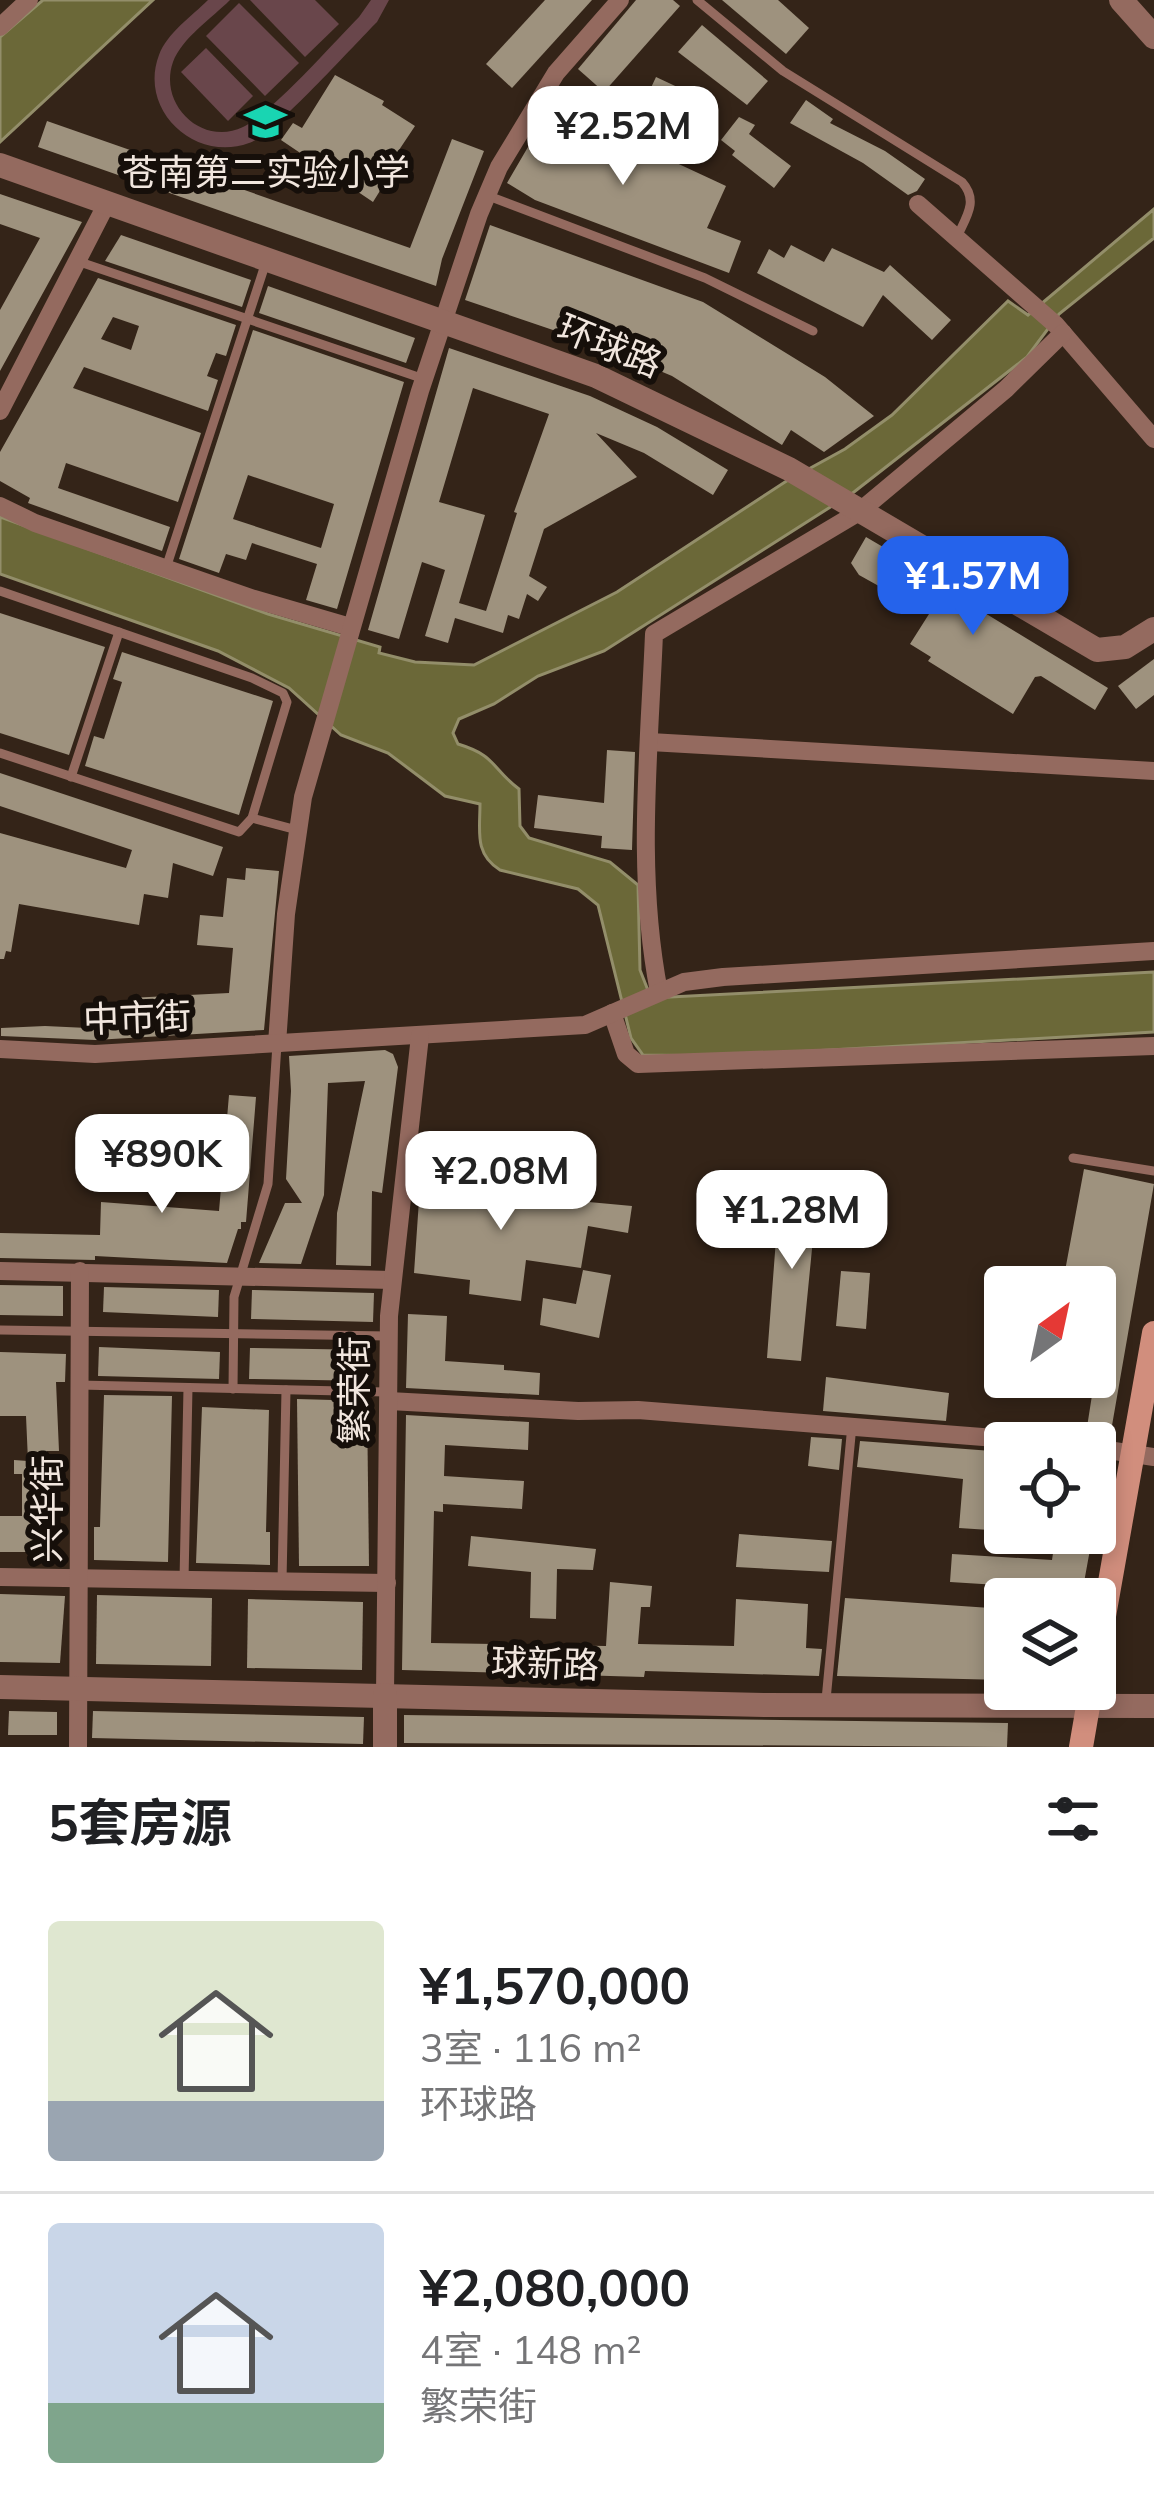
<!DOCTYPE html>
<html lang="zh">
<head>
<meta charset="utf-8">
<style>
	body { margin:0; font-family:Mulish,"Noto Sans SC",sans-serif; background:#f2f2f2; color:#202124; height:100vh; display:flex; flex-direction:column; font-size:45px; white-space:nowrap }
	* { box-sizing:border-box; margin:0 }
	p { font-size:39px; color:#757577 }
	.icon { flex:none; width:66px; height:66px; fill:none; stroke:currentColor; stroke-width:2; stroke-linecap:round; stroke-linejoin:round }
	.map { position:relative; height:1747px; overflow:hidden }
	.details { display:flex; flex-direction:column; background:#fff; flex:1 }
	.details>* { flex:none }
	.needle { width:78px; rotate:33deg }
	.buttons { position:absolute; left:984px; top:1266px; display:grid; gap:24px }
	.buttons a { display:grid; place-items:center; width:132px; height:132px; border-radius:12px; background:#fff; box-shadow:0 6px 18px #0003; font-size:60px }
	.price { position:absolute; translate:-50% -102px; padding:0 27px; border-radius:24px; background:#fff; color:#222; font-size:39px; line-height:78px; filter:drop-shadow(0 3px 6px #0008) }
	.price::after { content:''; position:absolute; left:50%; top:72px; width:36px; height:27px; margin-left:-18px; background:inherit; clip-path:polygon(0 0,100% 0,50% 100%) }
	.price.selected { background:#2563eb; color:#fff }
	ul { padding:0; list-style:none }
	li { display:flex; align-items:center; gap:36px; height:300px; padding:0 48px }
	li+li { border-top:3px solid #e0e0e0 }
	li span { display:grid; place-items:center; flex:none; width:336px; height:240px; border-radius:12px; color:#555 }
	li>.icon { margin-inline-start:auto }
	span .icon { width:144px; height:144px; fill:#fffc; stroke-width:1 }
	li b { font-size:51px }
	h2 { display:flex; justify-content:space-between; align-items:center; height:144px; padding:0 48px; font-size:51px }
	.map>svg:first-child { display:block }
</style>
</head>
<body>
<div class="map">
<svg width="1154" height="1747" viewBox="0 0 1154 1747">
	<rect width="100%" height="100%" fill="#342418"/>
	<g fill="#69464b">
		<path d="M 208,0 L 230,0 C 212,18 182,38 173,62 C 158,104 202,147 243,127 C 273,112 333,43 359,17 L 371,0 L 389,0 L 377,22 C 353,46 274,134 249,143 C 195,163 138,110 159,55 C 167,33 192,16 208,0 Z"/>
		<path d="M 250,0 L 315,0 L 339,24 L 305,57 Z"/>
		<path d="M 239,3 L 299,63 L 265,96 L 206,36 Z"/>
		<path d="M 206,48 L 253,96 L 228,121 L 181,72 Z"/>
	</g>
	<g fill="#6b6838" stroke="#938e6a" stroke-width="3">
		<path d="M 43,0 L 153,0 L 0,142 L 0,37 Z"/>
		<path d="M 1154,209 L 1154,238 L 1059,314 L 1027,357 L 854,492 L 604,651 L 538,676 L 494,704 L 459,719 L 453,733 L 458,744 C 497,756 490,767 519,789 L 520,826 L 529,838 L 610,862 L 638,885 L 640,970 L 651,998 L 1154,972 L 1154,1032 L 721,1056 L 643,1055 L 631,1038 L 598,905 L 578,889 L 500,870 C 474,854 480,831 480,804 L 445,796 L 388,753 L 341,735 L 289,688 L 218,651 L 0,574 L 0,517 L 268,614 L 380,647 L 379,653 L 415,662 L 474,665 L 617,592 L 785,482 L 845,449 L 892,415 L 1008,301 L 1028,315 Z"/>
	</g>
	<g fill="#9e927e" fill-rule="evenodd">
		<path d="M 545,0 L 592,0 L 512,88 L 486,64 Z"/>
		<path d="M 636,0 L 673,0 L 680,6 L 604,92 L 578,69 Z"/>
		<path d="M 722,0 L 778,0 L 809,28 L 786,54 Z"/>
		<path d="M 702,25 L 768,81 L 747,105 L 678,52 Z"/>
		<path d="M 335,75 L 384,101 L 382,105 L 415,126 L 391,162 L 396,165 L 373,202 L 281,140 L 293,123 L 302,128 Z"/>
		<path d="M 656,77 L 703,99 L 687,132 L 641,109 Z"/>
		<path d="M 556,99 L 584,115 L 582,119 L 726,186 L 707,228 L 741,241 L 729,273 L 535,200 L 507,183 Z"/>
		<path d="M 806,100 L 833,119 L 830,123 L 885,151 L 925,179 L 917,191 L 908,195 L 863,163 L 790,123 Z"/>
		<path d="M 739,117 L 755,125 L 749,134 L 791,166 L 774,188 L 732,155 L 735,151 L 721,140 Z"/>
		<path d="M 47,121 L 410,248 L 452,139 L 484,151 L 442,259 L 436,286 L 38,147 Z"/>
		<path d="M 0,194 L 82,222 L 0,371 L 0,310 L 40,238 L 0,224 Z"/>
		<path d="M 490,225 L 703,302 L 825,377 L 874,416 L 824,452 L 791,430 L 782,445 L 672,376 L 603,347 L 465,300 Z"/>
		<path d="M 121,235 L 251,280 L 242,307 L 105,261 Z"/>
		<path d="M 791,245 L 824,262 L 832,248 L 884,272 L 890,265 L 951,320 L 932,340 L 883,295 L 863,327 L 757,273 L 769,249 L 784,258 Z"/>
		<path d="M 98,278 L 236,325 L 226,356 L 216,353 L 207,376 L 218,380 L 208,411 L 84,367 L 73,388 L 201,433 L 178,502 L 66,463 L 58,488 L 170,527 L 162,551 L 28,503 L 30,498 L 0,481 L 0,452 ZM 113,317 L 139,326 L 131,350 L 101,339 Z"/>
		<path d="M 268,286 L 415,338 L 406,363 L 259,313 Z"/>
		<path d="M 253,330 L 404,382 L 337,609 L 306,600 L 317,564 L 252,543 L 246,560 L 226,554 L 219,573 L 179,559 ZM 248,475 L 334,504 L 321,548 L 233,519 Z"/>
		<path d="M 449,348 L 590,396 L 657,427 L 728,470 L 713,495 L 644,453 L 596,433 L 637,477 L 544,529 L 529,576 L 547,587 L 538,601 L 527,594 L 519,619 L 508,615 L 503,633 L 455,618 L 448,643 L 425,636 L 445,570 L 422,562 L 399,639 L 368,630 ZM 473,388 L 549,414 L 514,512 L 517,513 L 486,611 L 459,603 L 485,515 L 439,502 Z"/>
		<path d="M 866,537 L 895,554 L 893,557 L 1108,688 L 1095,710 L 1041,676 L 1035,677 L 1013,714 L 928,661 L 931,657 L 910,644 L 929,614 L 859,575 L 851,563 Z"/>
		<path d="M 0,613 L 105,647 L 69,755 L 0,733 Z"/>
		<path d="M 122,652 L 273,701 L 239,815 L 85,766 L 94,736 L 104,739 L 122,682 L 113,679 Z"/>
		<path d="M 1154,659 L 1154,695 L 1136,709 L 1118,686 Z"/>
		<path d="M 607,750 L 635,752 L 632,850 L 601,848 L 602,836 L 534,828 L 538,795 L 604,803 Z"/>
		<path d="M 0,773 L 223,847 L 213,876 L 173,863 L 168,898 L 144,894 L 139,925 L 19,904 L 11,952 L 6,951 L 4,959 L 0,959 L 0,833 L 126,868 L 132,850 L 0,806 Z"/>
		<path d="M 246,868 L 279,871 L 264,1030 L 95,1040 L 1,1036 L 1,1028 L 45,1026 L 130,1030 L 129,998 L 229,993 L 233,948 L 197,945 L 200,915 L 223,917 L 227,878 L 245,880 Z"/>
		<path d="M 385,1050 L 393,1054 L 398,1067 L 382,1193 L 372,1191 L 371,1266 L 336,1265 L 337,1213 L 365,1081 L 328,1083 L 324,1195 L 301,1264 L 259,1263 L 285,1203 L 302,1203 L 286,1179 L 291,1091 L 289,1056 Z"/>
		<path d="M 229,1095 L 256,1097 L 246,1222 L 241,1222 L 241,1229 L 238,1229 L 227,1263 L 95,1256 L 95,1260 L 0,1258 L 0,1233 L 100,1235 L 101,1202 L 219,1211 Z"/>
		<path d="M 1084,1169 L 1154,1184 L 1110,1437 L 1091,1435 L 1085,1440 L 1110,1280 L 1065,1271 Z"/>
		<path d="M 421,1171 L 467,1178 L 466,1187 L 503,1191 L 503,1194 L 632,1206 L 628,1233 L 588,1226 L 581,1268 L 526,1260 L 521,1301 L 469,1294 L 470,1280 L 414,1273 Z"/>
		<path d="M 790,1184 L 814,1189 L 813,1197 L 817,1198 L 801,1361 L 767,1358 L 780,1186 L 790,1187 Z"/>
		<path d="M 583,1270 L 611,1275 L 599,1338 L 540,1325 L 543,1298 L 576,1304 Z"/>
		<path d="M 841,1271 L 870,1273 L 866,1329 L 836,1326 Z"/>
		<path d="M 0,1285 L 63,1286 L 63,1316 L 0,1315 Z"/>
		<path d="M 104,1287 L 219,1290 L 218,1317 L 103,1312 Z"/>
		<path d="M 252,1290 L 374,1293 L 373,1322 L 251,1319 Z"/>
		<path d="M 408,1314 L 447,1316 L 445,1361 L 504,1365 L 504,1370 L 540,1373 L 539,1395 L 406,1388 Z"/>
		<path d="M 99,1347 L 220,1352 L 219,1379 L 98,1376 Z"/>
		<path d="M 250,1348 L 372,1350 L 372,1381 L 249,1379 Z"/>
		<path d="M 0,1352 L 66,1354 L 65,1382 L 56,1382 L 59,1451 L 47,1451 L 43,1552 L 0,1552 L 0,1516 L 22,1516 L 22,1474 L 14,1474 L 14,1460 L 28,1461 L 26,1416 L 0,1416 Z"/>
		<path d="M 826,1377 L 949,1393 L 946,1421 L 823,1411 Z"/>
		<path d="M 104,1395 L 172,1396 L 168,1562 L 94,1560 L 94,1527 L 100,1527 Z"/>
		<path d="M 297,1399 L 367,1401 L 369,1566 L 299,1566 Z"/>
		<path d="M 202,1407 L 269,1410 L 266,1532 L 270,1532 L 270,1565 L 196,1563 Z"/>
		<path d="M 406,1415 L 529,1422 L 528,1450 L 445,1445 L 444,1476 L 524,1481 L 522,1509 L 443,1504 L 443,1512 L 434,1511 L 431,1643 L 606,1646 L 610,1582 L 652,1586 L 650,1607 L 641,1607 L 638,1644 L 734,1646 L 736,1599 L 808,1604 L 806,1648 L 822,1649 L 819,1676 L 645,1671 L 644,1677 L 402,1670 Z"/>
		<path d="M 811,1437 L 842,1439 L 839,1470 L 808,1466 Z"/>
		<path d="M 860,1441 L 1005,1452 L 1005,1531 L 959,1528 L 963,1479 L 857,1467 Z"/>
		<path d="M 1056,1533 L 1093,1533 L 1081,1599 L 1045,1599 L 1047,1588 L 950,1582 L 952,1554 L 1052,1560 Z"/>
		<path d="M 739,1534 L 832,1541 L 829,1572 L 736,1567 Z"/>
		<path d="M 471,1536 L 596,1549 L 593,1570 L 557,1569 L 556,1619 L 530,1618 L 531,1572 L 468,1566 Z"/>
		<path d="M 0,1594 L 65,1596 L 60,1663 L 0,1662 Z"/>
		<path d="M 97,1595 L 212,1598 L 211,1666 L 96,1664 Z"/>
		<path d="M 845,1598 L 1005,1609 L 1005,1680 L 837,1676 Z"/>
		<path d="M 248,1599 L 363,1602 L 362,1670 L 247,1668 Z"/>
		<path d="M 9,1711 L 57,1712 L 57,1735 L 8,1735 Z"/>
		<path d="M 93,1711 L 364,1717 L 363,1744 L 92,1738 Z"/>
		<path d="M 404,1715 L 1008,1723 L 1007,1747 L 404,1743 Z"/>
	</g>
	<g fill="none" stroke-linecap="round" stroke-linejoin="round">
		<g stroke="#946a5f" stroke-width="9">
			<path d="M 697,0 L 783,71 L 962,182 C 979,201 966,217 957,237"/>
			<path d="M 486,195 L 705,278 L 813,331"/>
			<path d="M 77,261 L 424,379"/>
			<path d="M 166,568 L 265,265"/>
			<path d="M 0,591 L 252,678 L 283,693 L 287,702 L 252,818 L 239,832 L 0,753"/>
			<path d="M 71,777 L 119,632"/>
			<path d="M 252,818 L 297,830"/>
			<path d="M 1073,1158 L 1154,1171"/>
			<path d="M 0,1330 L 389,1336"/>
			<path d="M 79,1385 L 386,1392"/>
			<path d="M 233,1389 L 234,1297 L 268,1184 L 277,1044"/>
			<path d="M 184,1580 L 188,1388"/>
			<path d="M 282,1581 L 286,1390"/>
			<path d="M 826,1700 L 852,1425"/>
		</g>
		<g stroke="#946a5f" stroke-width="18">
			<path d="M 0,27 L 29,0"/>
			<path d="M 918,204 L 1056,325 L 1154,439"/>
			<path d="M 0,411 L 107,203"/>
			<path d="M 0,506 L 35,523 L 254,599 L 350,627"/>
			<path d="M 650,742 L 1154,771"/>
			<path d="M 659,992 C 636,874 649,754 654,634 L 859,512 L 1006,389 L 1063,333"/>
			<path d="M 612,1013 L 626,1054 L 638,1064 L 1154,1046"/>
			<path d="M 277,1044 L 286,914 L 303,797 L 420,391 L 479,214 L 499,167 L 556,73 L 620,0"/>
			<path d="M 0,1049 L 95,1054 L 585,1025 L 684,982 L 723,977 L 1154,951"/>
			<path d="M 0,1271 L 392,1280"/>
			<path d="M 389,1401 L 578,1411 L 638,1410 L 1060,1443"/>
			<path d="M 1095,1448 L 1154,1457"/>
			<path d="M 0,1577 L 387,1583"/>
			<path d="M 385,1695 L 389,1316 L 420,1036"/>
			<path d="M 78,1747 L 80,1271"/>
		</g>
		<g stroke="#946a5f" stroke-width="24">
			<path d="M 1121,0 L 1154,37"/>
			<path d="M 0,165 L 596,376 L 789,469 L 1097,650 L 1125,647 L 1154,629"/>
			<path d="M 0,1687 L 764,1705 L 1154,1706"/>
			<path d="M 385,1747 L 385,1695"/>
		</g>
		<g stroke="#d18e7d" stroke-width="24">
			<path d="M 1095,1667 L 1154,1333"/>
			<path d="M 1081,1747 L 1091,1689"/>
		</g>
	</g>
	<defs>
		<symbol id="school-bare" viewBox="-9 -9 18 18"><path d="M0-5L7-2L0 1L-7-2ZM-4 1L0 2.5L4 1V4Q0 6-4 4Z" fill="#19d5b2" stroke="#160f0a" stroke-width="2.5" paint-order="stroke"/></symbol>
	</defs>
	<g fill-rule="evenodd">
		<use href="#school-bare" x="236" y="92" width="59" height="59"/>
	</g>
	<g text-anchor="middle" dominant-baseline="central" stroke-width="12" stroke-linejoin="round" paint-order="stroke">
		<g font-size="36" fill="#f1e6de" stroke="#160f0a">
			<text x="266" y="171">苍南第二实验小学</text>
		</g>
		<g font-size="36" fill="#f1e6de" stroke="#160f0a">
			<text transform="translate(610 345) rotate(22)">环球路</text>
			<text transform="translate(137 1017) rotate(-2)">中市街</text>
			<text transform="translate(353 1390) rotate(-90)">繁荣街</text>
			<text transform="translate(46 1509) rotate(-90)">兴华街</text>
			<text transform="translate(545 1663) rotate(2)">球新路</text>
		</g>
	</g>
</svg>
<div class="buttons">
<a><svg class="needle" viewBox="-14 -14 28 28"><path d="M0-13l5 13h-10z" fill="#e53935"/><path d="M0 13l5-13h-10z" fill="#757577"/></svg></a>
<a><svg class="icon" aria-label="locate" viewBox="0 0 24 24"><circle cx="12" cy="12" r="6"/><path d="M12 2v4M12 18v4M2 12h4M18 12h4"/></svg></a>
<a><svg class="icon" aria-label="layers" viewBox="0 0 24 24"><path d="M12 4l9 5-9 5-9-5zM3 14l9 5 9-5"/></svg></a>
</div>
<b class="price" style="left:623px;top:188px">¥2.52M</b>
<b class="price selected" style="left:973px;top:638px">¥1.57M</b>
<b class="price" style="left:162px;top:1216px">¥890K</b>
<b class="price" style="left:501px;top:1233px">¥2.08M</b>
<b class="price" style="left:792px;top:1272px">¥1.28M</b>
</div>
<section class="details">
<h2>5套房源<svg class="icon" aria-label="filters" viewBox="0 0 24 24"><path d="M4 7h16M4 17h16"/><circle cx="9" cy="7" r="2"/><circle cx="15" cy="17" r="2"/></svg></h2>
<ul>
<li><span style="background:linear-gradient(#dfe7d0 75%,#9aa5b1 0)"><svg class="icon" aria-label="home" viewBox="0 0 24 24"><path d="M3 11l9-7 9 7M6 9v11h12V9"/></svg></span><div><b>¥1,570,000</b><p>3室 · 116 m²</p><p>环球路</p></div></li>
<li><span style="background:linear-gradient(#c9d6e8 75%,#7fa58c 0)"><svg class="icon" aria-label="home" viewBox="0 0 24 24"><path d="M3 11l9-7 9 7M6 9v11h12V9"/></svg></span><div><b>¥2,080,000</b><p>4室 · 148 m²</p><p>繁荣街</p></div></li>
</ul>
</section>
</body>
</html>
